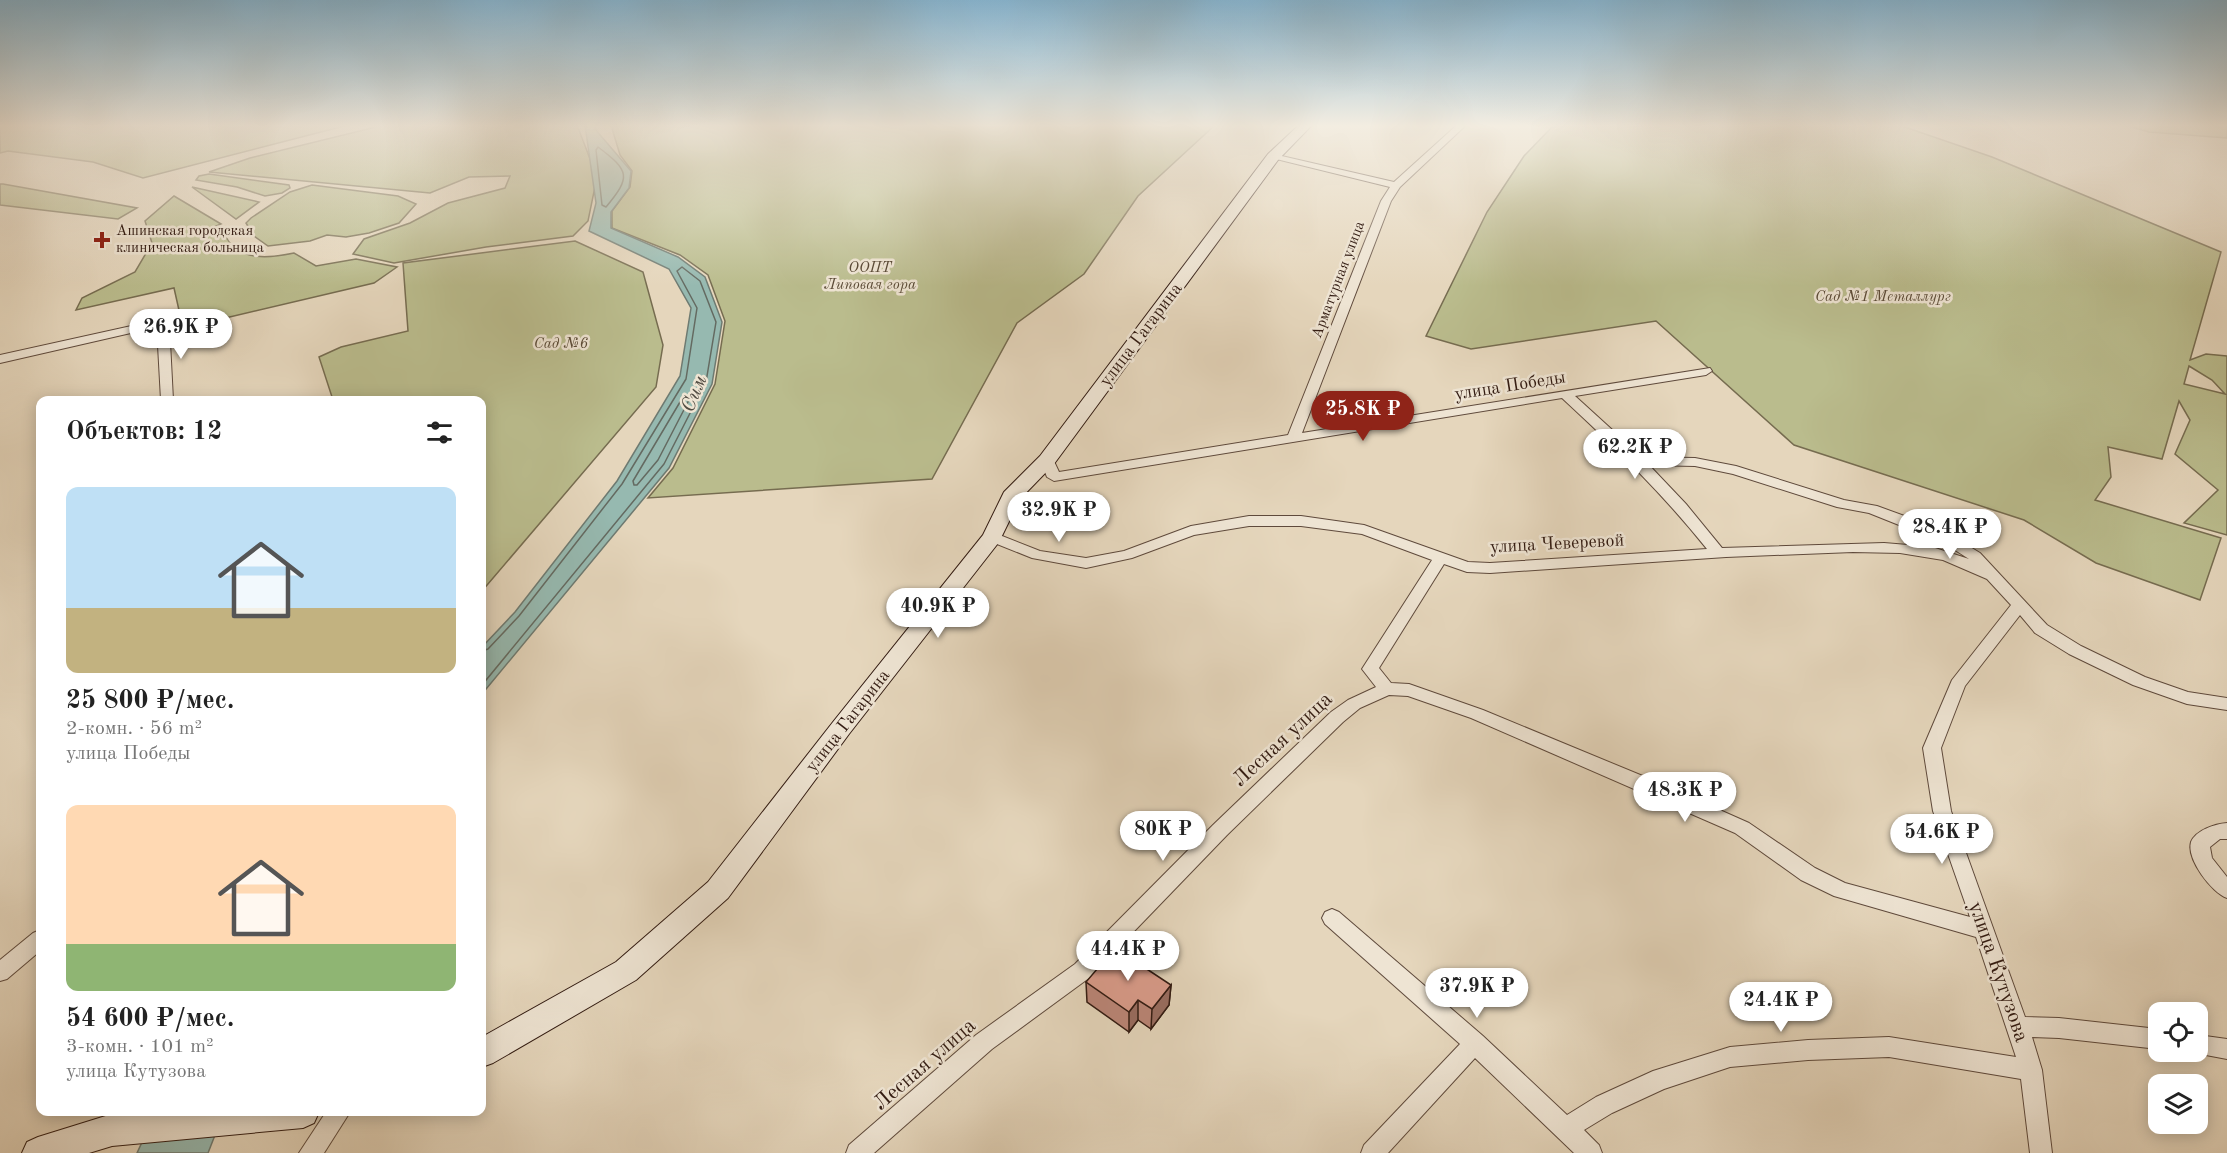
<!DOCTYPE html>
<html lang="ru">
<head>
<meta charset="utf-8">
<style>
	body { margin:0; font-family:"Old Standard TT",serif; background:#f6f6f6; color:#222; height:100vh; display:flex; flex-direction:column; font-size:22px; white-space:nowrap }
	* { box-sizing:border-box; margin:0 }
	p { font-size:20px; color:#767676 }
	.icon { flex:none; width:33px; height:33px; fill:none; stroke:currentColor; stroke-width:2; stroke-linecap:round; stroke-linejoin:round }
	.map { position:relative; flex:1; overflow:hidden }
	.details { position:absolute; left:36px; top:396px; width:450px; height:720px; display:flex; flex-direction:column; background:#fff; border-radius:12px; box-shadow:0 3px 15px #0003 }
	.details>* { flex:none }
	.buttons { position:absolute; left:2148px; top:1002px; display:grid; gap:12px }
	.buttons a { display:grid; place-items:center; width:60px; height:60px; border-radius:12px; background:#fff; box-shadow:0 3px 15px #0003; font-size:30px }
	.price { position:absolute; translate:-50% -51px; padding:0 14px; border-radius:21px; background:#fff; color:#222; font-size:20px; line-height:39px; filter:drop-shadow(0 2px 3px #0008) }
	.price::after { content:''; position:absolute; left:50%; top:36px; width:18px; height:14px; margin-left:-9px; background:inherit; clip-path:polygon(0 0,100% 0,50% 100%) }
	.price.current { background:#8f2418; color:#fff }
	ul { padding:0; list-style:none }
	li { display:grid; align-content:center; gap:12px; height:318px; padding:0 30px }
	li span { display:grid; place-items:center; height:186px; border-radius:12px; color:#555 }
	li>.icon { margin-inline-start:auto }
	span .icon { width:108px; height:108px; fill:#fffc; stroke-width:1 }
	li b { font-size:26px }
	h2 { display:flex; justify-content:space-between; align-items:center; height:72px; padding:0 30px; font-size:26px }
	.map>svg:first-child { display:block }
</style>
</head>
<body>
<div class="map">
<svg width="2227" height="1153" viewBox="0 0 2227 1153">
	<rect width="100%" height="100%" fill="#e5d6bc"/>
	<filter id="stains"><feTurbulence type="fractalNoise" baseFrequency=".00333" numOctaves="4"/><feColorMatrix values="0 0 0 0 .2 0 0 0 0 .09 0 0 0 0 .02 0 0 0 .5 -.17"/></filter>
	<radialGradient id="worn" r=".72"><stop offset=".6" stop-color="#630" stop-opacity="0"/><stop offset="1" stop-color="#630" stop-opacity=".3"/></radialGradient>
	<g fill="#babc8d" stroke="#766c50" stroke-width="1.5" fill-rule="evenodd">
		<path d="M 0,125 L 348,125 L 143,178 L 93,162 L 8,151 L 0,153 Z"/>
		<path d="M 384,125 L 577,125 L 597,177 L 588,221 L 573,236 L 486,247 L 394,263 L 353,254 L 364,239 L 410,223 L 448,203 L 505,188 L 510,176 L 469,177 L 430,193 L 209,172 L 250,158 Z"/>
		<path d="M 611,125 L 1215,125 L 1138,196 L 1084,274 L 1017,323 L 932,479 L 648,498 L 673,468 L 715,384 L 725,321 L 708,275 L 680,255 L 612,228 L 612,211 L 630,187 L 632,171 L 620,155 Z"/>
		<path d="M 1554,125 L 1899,125 L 1992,157 L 2221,252 L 2190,360 L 2206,354 L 2227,356 L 2227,535 L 2184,523 L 2218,490 L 2175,454 L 2190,420 L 2179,401 L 2162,459 L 2108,447 L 2111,477 L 2095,500 L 2221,538 L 2200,600 L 2096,563 L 2024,520 L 1794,445 L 1656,321 L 1471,349 L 1426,336 L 1487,212 L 1524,156 ZM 2189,366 L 2212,380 L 2225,394 L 2184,384 Z"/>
		<path d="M 2125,125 L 2227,125 L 2227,138 L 2149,132 Z"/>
		<path d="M 209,174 L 289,185 L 290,188 L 282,193 L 265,196 L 237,187 L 196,180 L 199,176 Z"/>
		<path d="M 0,184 L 3,184 L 137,208 L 118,219 L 0,205 Z"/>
		<path d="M 312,185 L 398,196 L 416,204 L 399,223 L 369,233 L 346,237 L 327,235 L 310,241 L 268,246 L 254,236 L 246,223 L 251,218 L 290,192 Z"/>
		<path d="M 192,187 L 259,202 L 236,219 Z"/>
		<path d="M 174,196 L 221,224 L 200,233 L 226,237 C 239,262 271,258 294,253 L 316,266 L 356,259 L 397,267 L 374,283 L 183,328 L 174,288 L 76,310 L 82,298 L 135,272 L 152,243 L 145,221 Z"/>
		<path d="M 575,241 L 643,272 L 663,345 L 656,387 L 482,591 L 482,400 L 333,400 L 319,357 L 341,347 L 408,331 L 403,263 Z"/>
	</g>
	<g fill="#96b9b0" stroke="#6e7a71" stroke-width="1.5">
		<path d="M 585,125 L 595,125 L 595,129 L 631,171 L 629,188 L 611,212 L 611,228 L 678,257 L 705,277 L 722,322 L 712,384 L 669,468 L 482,694 L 482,647 L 515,612 L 617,481 L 680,376 L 691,308 L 669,269 L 589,231 L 596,203 Z"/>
		<path d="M 156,1112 L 224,1112 L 208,1153 L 137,1153 Z"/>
	</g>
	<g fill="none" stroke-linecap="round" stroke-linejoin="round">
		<g stroke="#646a61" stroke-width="1.5">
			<path d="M 598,147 C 630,171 631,177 606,207 L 602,205 L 596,150 Z"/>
			<path d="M 688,396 L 689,400 L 658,460 L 637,485 L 634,485 L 633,481 L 683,397 Z"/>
			<path d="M 482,651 L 488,649 L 519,616 L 622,484 L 686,379 L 697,308 L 677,271 L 682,267 L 700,281 L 716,322 L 706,382 L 664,464 L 482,685"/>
		</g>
		<defs>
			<g id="street">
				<path d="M 1457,125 L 1466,125 L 1400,187 L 1391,201 L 1302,433 L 1710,368 L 1712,371 L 1706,375 L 1575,396 L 1642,457 L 1695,458 L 1736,466 L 1844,500 L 1877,506 L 1921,522 L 1954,537 L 1980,553 L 2047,625 L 2081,646 L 2145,677 L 2188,692 L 2227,698 L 2227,710 L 2187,704 L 2133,685 L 2069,654 L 2035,633 L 2020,615 L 1965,686 L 1941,748 L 1951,811 L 2025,1017 L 2059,1018 L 2158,1029 L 2158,1049 L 2059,1038 L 2032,1037 L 2042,1070 L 2052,1153 L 2030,1153 L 2021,1079 L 1889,1057 L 1808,1060 L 1730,1067 L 1664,1089 L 1612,1113 L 1584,1130 L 1599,1145 L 1602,1153 L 1574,1153 L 1475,1058 L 1388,1153 L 1361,1153 L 1364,1145 L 1460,1044 L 1325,924 L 1322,918 L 1325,912 L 1332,909 L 1339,912 L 1483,1036 L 1567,1115 L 1596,1097 L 1653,1071 L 1730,1047 L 1808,1040 L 1889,1037 L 2016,1057 L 1976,937 L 1834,896 L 1801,880 L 1735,833 L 1471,718 L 1408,696 L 1389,695 L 1360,708 L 1343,722 L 1227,835 L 1089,978 L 992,1049 L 874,1153 L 846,1153 L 849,1145 L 976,1035 L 1075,964 L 1213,825 L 1331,712 L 1348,700 L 1376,687 L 1362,669 L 1432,560 L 1362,534 L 1301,526 L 1249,526 L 1194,535 L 1132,558 L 1086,568 L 1032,558 L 987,540 L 985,537 L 987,534 L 997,534 L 1040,551 L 1086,558 L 1124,551 L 1191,526 L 1249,516 L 1301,516 L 1364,525 L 1468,562 L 1490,563 L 1707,549 C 1662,493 1614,446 1562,398 L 1054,481 L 1047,477 L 1040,460 L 1047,456 L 1052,457 L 1059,472 L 1288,435 L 1381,201 L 1390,187 L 1268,157 L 1273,154 L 1394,182 ZM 1649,465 L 1695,466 L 1733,474 L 1837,507 L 1869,513 L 1944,543 L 1969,559 L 1932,547 L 1884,543 L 1722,548 L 1686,504 ZM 1853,552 L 1900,553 L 1943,560 L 1987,579 L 2011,605 L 1952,680 L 1923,748 L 1933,811 L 1970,917 L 1845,883 L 1815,868 L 1749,823 L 1650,779 L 1483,710 L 1409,684 L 1391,683 L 1379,668 L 1444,564 L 1467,572 L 1490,573 L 1726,557 Z"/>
				<path d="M 163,319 L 169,322 L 173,400 L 161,400 L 157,327 L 0,363 L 0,355 Z"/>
				<path d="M 2227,823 L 2227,839 L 2220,839 L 2210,847 L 2212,858 L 2227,877 L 2227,898 C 2212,893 2186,859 2191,842 C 2196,830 2215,824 2227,823 Z"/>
				<path d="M 40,930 L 40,951 L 7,979 L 0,981 L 0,960 L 33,933 Z"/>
				<path d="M 2198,1035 L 2227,1039 L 2227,1059 L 2190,1052 L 2198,1052 Z"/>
				<path d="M 326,1112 L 350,1112 L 324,1153 L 299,1153 Z"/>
			</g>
			<g id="secondary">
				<path d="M 1299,125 L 1312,125 L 1278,160 L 1054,464 L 1020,499 L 999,542 L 849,734 L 728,898 L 636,980 L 493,1063 L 482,1067 L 482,1037 L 616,962 L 708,882 L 833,722 L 983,535 L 1004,492 L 1040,456 L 1268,154 Z"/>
				<path d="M 141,1112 L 319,1112 L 314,1123 L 303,1128 L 112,1146 L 89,1153 L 22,1153 L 27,1142 L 38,1137 L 112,1114 Z"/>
			</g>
		</defs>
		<use href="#street" stroke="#5f4a3c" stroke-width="2"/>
		<use href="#secondary" stroke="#321b12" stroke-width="2"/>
		<use href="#street" fill="#eee4d3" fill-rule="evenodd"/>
		<use href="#secondary" fill="#eee4d3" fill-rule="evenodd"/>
	</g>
	<path fill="#bb8678" stroke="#321b12" stroke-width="1.5" d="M 1086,982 L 1171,985 L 1169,1005 L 1151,1029 L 1138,1020 L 1129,1032 L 1087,1002 Z"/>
	<g fill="#996d61" stroke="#321b12" stroke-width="1.5">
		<path d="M 1171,985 L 1169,1005 L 1151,1029 L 1152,1009 Z"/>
		<path d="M 1138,1000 L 1138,1020 L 1129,1032 L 1129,1012 Z"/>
	</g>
	<path fill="#da9c8b" stroke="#321b12" stroke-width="1.5" d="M 1115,948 L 1171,985 L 1152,1009 L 1138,1000 L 1129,1012 L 1086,982 Z"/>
	<linearGradient id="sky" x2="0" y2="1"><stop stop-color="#87b6d2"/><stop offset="0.44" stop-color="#f3ede1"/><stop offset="1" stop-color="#f3ede1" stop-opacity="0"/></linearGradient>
	<rect width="2227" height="286" fill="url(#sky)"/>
	<path fill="#8f2418" stroke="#eee4d3" stroke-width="2" d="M99 231h6v6h6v6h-6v6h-6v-6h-6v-6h6z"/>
	<g text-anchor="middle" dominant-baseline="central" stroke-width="5" stroke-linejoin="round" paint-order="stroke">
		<g font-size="15" fill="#321b12" stroke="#eee4d3" text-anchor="start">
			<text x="116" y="231">Ашинская городская<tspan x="116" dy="17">клиническая больница</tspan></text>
		</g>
		<g font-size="15" font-style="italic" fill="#5b4b37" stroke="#eee4d3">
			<text x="870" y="268">ООПТ<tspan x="870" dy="17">Липовая гора</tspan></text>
			<text x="1883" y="297">Сад №1 Металлург</text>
			<text x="561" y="344">Сад №6</text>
		</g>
		<g font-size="15" fill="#321b12" stroke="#eee4d3">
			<text transform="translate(1339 280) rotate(-69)">Арматурная улица</text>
		</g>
		<g font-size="18" fill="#321b12" stroke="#eee4d3">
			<text transform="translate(1141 335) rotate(-53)">улица Гагарина</text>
			<text transform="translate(1510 386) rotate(-9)">улица Победы</text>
			<text transform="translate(1557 544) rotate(-3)">улица Чеверевой</text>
			<text transform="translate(848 721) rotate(-52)">улица Гагарина</text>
		</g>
		<g font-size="20" font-style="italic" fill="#504a41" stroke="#eee4d3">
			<text transform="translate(695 394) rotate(-67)">Сим</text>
		</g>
		<g font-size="21" fill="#321b12" stroke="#eee4d3">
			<text transform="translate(1283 740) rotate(-43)">Лесная улица</text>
			<text transform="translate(1998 972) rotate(71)">улица Кутузова</text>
			<text transform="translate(925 1065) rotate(-41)">Лесная улица</text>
		</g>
	</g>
	<rect width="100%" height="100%" filter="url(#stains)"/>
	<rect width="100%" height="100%" fill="url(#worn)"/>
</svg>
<div class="buttons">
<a><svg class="icon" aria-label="locate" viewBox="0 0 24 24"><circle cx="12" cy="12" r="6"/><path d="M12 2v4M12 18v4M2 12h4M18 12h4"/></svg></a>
<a><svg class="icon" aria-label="layers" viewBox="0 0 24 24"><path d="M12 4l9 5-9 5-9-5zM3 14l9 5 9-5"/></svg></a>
</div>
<b class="price" style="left:181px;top:360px">26.9K ₽</b>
<b class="price current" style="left:1363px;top:442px">25.8K ₽</b>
<b class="price" style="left:1635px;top:480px">62.2K ₽</b>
<b class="price" style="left:1059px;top:543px">32.9K ₽</b>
<b class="price" style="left:1950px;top:560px">28.4K ₽</b>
<b class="price" style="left:938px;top:639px">40.9K ₽</b>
<b class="price" style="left:1685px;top:823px">48.3K ₽</b>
<b class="price" style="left:1163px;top:862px">80K ₽</b>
<b class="price" style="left:1942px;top:865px">54.6K ₽</b>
<b class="price" style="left:1128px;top:982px">44.4K ₽</b>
<b class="price" style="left:1477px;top:1019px">37.9K ₽</b>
<b class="price" style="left:1781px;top:1033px">24.4K ₽</b>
<section class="details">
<h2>Объектов: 12<svg class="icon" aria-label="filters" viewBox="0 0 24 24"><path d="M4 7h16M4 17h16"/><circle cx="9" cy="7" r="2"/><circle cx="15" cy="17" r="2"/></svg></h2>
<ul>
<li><span style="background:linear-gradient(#bfe0f5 65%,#c2b280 0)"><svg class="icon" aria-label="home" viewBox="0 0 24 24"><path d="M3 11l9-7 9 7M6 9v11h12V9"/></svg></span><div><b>25 800 ₽/мес.</b><p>2-комн. · 56 m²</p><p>улица Победы</p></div></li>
<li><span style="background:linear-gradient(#ffd9b3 75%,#8fb573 0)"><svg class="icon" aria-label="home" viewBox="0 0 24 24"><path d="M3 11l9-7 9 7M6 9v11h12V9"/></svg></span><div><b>54 600 ₽/мес.</b><p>3-комн. · 101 m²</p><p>улица Кутузова</p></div></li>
</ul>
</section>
</div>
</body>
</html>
